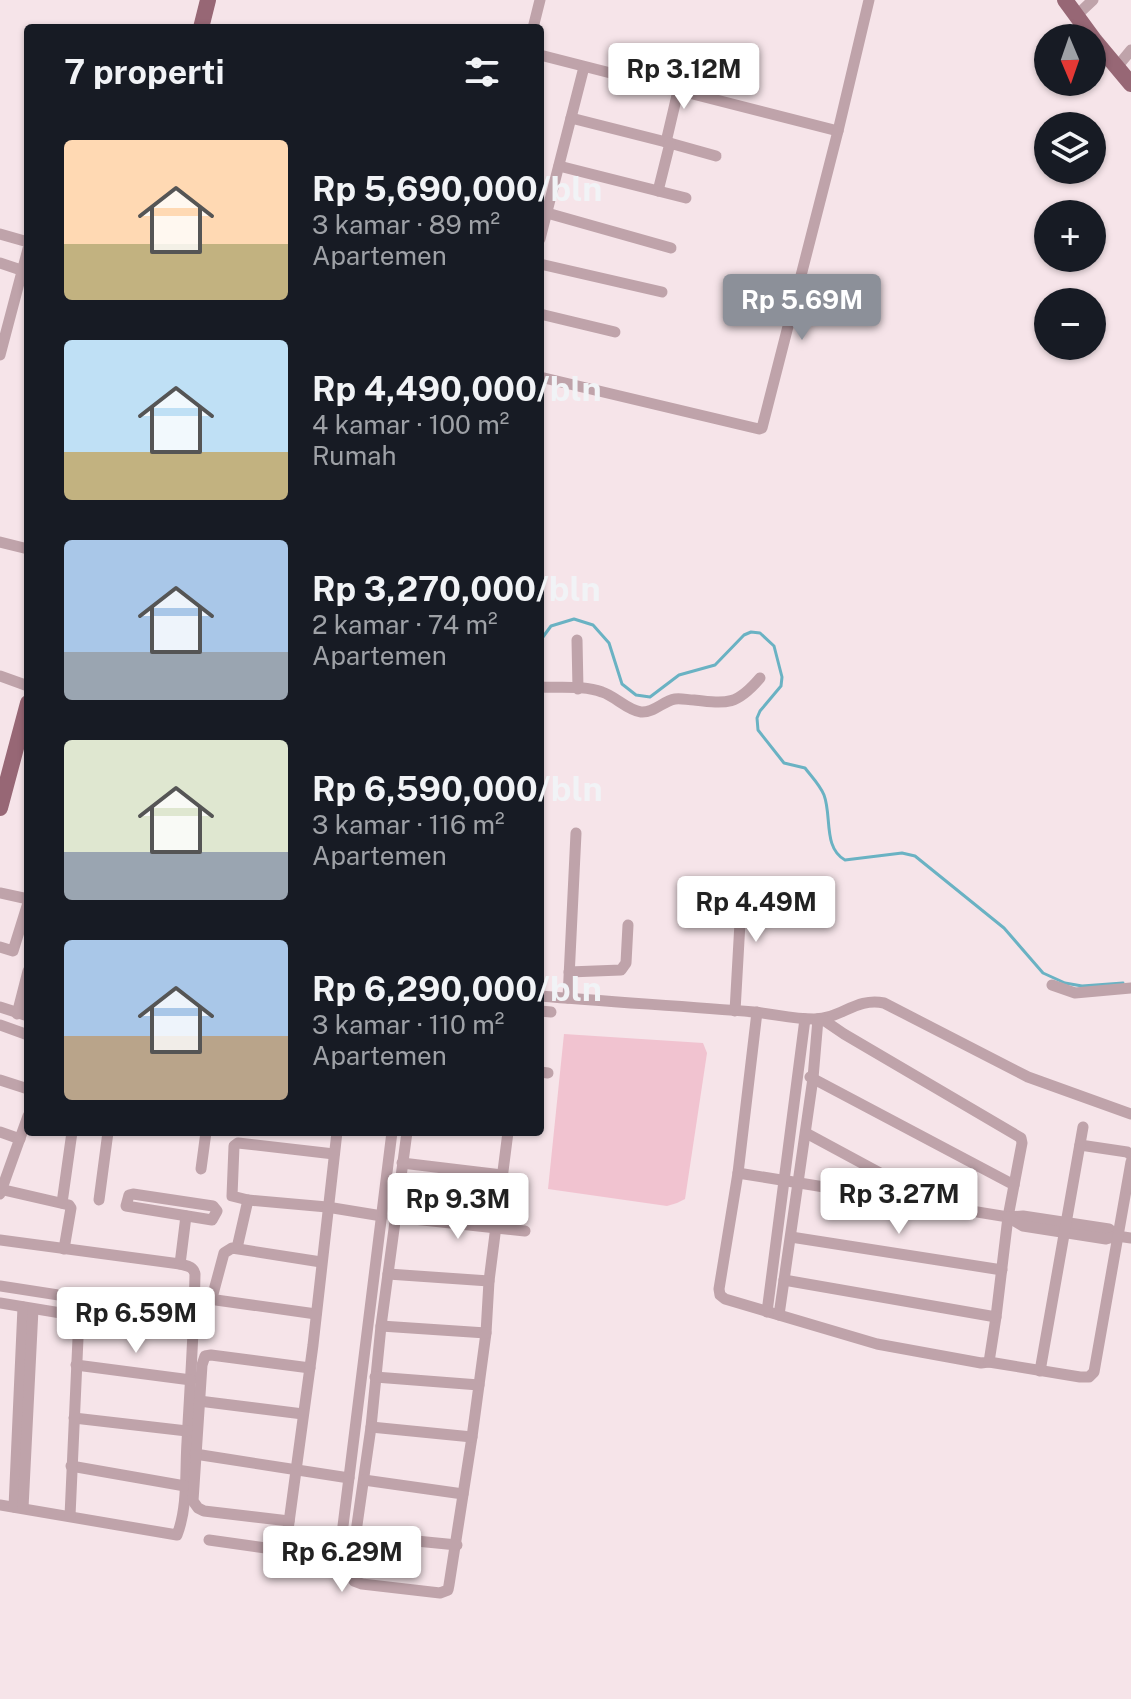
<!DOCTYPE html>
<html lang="id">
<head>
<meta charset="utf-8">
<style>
	body { margin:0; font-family:"Public Sans",sans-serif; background:#20242c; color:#f1f3f6; height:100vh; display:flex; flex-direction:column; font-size:30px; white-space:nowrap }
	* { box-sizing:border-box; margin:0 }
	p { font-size:26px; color:#9ea1a6 }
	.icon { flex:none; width:44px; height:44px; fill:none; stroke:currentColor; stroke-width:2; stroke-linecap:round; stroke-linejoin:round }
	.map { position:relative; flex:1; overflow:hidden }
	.drawer { position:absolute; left:24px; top:24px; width:520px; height:1112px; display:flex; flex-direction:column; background:#171b24; border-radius:8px; box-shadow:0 2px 6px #0004 }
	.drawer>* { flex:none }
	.needle { width:52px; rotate:178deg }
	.tools { position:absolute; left:1034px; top:24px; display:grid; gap:16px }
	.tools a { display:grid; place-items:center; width:72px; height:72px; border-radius:50%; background:#171b24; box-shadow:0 2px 6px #0004; font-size:40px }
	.price { position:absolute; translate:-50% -68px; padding:0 18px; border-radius:8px; background:#fff; color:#222; font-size:26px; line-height:52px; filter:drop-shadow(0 2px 4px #0008) }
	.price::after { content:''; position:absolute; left:50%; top:48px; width:24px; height:18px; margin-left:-12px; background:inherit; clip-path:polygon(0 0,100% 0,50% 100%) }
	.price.on { background:#8c9099; color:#fff }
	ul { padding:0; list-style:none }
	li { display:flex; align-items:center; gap:24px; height:200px; padding:0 40px }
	li span { display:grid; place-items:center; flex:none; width:224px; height:160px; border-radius:8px; color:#555 }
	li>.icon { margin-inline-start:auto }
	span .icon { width:96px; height:96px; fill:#fffc; stroke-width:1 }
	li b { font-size:34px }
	h2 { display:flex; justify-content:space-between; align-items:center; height:96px; padding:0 40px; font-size:34px }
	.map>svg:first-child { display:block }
</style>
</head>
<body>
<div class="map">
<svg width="1131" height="1699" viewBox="0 0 1131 1699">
	<rect width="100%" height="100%" fill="#f6e4e9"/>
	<path fill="#f1c3d0" d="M 564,1034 L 703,1043 L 707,1053 L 685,1199 L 677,1203 L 667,1206 L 548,1189 Z"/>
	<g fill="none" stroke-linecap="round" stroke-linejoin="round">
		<path stroke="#6ab2c3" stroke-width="3" d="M 540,641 L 551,626 L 574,619 L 593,625 L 609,643 L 622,684 L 636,695 L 650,697 L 679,675 L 715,665 L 744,635 L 751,632 L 760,633 L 774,646 L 782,677 L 781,686 L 760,711 L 757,718 L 758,730 L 784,763 L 805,768 C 811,776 820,785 824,795 C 832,816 823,848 845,860 L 902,853 L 915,856 L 1004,928 L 1043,973 L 1065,983 L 1082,986 L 1123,983"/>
		<g stroke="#bfa3aa" stroke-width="11">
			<path d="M 1076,16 L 1093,0"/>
			<path d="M 533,28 L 540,0"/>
			<path d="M 540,55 L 838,131"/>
			<path d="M 1117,67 L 1131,50"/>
			<path d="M 571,118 L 666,142 L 678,91"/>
			<path d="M 666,142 L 716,156"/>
			<path d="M 559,166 L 686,198"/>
			<path d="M 658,191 L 670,143"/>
			<path d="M 547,213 L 671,248"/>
			<path d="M 0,234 L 28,242"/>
			<path d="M 540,239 L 584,67"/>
			<path d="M 0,263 L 21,270"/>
			<path d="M 540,264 L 662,292"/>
			<path d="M 540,314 L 615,332"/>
			<path d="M 0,355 L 28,249"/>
			<path d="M 540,377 L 759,429 L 762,428 L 838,131 L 869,0"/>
			<path d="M 0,542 L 28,549"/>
			<path d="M 577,640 L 578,689"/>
			<path d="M 0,676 L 28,686"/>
			<path d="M 540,687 C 560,688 584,685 602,692 C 615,696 627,710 641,712 C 654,713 663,701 675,699 C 681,698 688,700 694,700 C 728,704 737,705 760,678"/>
			<path d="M 0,893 L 28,899"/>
			<path d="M 0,947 L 13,951 L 28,903"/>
			<path d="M 569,972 L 621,970 L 626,963 L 628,925"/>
			<path d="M 1052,985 L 1075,993 L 1131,988"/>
			<path d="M 540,996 C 611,1002 682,1006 754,1012 C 774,1014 794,1019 814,1019 C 841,1019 856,997 884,1003 L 1028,1077 L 1131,1114"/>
			<path d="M 568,998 L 576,833"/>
			<path d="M 0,1007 L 28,1016"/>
			<path d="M 540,1011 L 551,1012"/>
			<path d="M 735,1011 L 742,887"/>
			<path d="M 757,1012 L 738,1173 L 719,1289 L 720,1295 L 725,1299 L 877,1344 L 981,1363 L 989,1362 L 996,1317 L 1008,1217 L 1022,1143 L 1021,1138 L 844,1034 L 822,1019"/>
			<path d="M 17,1014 L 28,971"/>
			<path d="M 0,1025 L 28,1035"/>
			<path d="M 540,1072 L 548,1073"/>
			<path d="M 810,1077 L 1014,1185"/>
			<path d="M 0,1080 L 28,1089"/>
			<path d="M 0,1132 L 20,1139"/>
			<path d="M 407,1132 L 381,1326 L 371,1427 L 350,1574 L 354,1581 L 362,1584 L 440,1593 L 448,1590 L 449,1585 L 472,1437 L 486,1333 L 489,1281 L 508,1132"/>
			<path d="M 806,1133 L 932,1201"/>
			<path d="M 1080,1145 L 1127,1152 L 1131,1155"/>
			<path d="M 334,1154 L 238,1143 L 234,1146 L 232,1196 L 248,1200 L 327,1207 L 382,1216"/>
			<path d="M 402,1163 L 502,1175"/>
			<path d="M 201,1169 L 206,1132"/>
			<path d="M 738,1173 L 1008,1217 L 1023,1216 L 1109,1229 L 1117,1236 L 1131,1238"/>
			<path d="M 0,1189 L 69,1205 L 71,1208 L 64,1249"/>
			<path d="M 0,1194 L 28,1116"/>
			<path d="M 133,1194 L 213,1206 L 217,1211 L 212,1220 L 126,1206 L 129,1195 Z"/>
			<path d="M 99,1200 L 108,1132"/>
			<path d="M 62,1203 L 72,1132"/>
			<path d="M 395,1217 L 525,1231"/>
			<path d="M 1008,1217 L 1023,1226 L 1106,1239 L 1117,1236"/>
			<path d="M 791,1237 L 1002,1270"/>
			<path d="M 0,1240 L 180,1264 C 187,1266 193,1266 195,1274 C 194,1331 190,1386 187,1442 C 185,1472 188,1507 177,1535 L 0,1505"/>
			<path d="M 237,1248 L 248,1200"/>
			<path d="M 180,1264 L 186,1216"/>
			<path d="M 388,1274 L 489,1281"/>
			<path d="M 784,1280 L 996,1317"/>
			<path d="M 0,1286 L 194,1316"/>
			<path d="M 0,1303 L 79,1316 L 194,1331"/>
			<path d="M 767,1312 L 805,1019"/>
			<path d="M 316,1314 L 216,1300 L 213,1298 L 213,1294 L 224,1253 L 232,1248 L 321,1262"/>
			<path d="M 779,1315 L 813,1078 L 818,1019"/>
			<path d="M 381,1326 L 486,1333"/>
			<path d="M 989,1362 L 1080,1377 L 1089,1377 L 1094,1372 L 1131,1162"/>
			<path d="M 76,1365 L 191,1380"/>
			<path d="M 1040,1371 L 1083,1127"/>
			<path d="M 375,1377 L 479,1385"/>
			<path d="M 199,1401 L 303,1414"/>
			<path d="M 74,1418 L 187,1431"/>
			<path d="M 371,1427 L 472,1437"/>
			<path d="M 195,1454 L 349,1478"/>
			<path d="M 71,1466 L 185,1486"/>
			<path d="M 364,1480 L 463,1494"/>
			<path d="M 14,1507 L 23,1307"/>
			<path d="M 23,1508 L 33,1309"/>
			<path d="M 70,1516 L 79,1316"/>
			<path d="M 289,1521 L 204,1511 L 198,1508 L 193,1501 L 202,1365 L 205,1356 L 211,1355 L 310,1368"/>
			<path d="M 355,1535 L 457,1545"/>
			<path d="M 209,1540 L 330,1557 L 335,1556 L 340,1550 L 392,1132"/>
			<path d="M 285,1552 L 313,1345 L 337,1132"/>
		</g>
		<g stroke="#976775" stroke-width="16">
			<path d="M 1065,0 L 1095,41 L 1131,84"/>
			<path d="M 201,28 L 208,0"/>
			<path d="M 0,808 L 28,703"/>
		</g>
	</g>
</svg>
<div class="tools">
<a><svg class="needle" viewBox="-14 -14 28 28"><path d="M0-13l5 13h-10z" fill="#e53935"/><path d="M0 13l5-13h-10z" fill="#9ea1a6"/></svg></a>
<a><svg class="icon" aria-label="layers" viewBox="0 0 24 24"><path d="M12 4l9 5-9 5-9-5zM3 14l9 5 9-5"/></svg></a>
<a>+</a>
<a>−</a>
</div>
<b class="price" style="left:684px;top:111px">Rp 3.12M</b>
<b class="price on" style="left:802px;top:342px">Rp 5.69M</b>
<b class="price" style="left:756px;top:944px">Rp 4.49M</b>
<b class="price" style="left:899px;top:1236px">Rp 3.27M</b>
<b class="price" style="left:458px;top:1241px">Rp 9.3M</b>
<b class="price" style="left:136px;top:1355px">Rp 6.59M</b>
<b class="price" style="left:342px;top:1594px">Rp 6.29M</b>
<section class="drawer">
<h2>7 properti<svg class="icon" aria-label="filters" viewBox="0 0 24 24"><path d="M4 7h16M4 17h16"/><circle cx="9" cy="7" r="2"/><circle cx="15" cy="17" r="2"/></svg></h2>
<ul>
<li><span style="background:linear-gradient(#ffd9b3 65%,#c2b280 0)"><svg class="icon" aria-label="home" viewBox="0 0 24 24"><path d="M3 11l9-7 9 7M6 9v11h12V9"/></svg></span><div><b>Rp 5,690,000/bln</b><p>3 kamar · 89 m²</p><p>Apartemen</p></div></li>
<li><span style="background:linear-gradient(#bfe0f5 70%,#c2b280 0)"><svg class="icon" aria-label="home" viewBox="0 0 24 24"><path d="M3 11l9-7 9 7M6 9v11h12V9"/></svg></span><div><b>Rp 4,490,000/bln</b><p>4 kamar · 100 m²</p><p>Rumah</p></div></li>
<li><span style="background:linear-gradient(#a9c7e8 70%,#9aa5b1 0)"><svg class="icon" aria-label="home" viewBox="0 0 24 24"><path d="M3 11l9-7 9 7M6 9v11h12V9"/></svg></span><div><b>Rp 3,270,000/bln</b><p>2 kamar · 74 m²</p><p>Apartemen</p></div></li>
<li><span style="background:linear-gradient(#dfe7d0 70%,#9aa5b1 0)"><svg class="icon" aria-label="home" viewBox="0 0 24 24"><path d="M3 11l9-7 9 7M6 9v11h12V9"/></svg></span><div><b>Rp 6,590,000/bln</b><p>3 kamar · 116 m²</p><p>Apartemen</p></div></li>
<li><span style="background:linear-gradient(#a9c7e8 60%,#b9a48a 0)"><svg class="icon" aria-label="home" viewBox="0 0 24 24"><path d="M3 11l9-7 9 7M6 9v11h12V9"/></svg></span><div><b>Rp 6,290,000/bln</b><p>3 kamar · 110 m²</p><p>Apartemen</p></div></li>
</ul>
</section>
</div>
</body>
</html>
